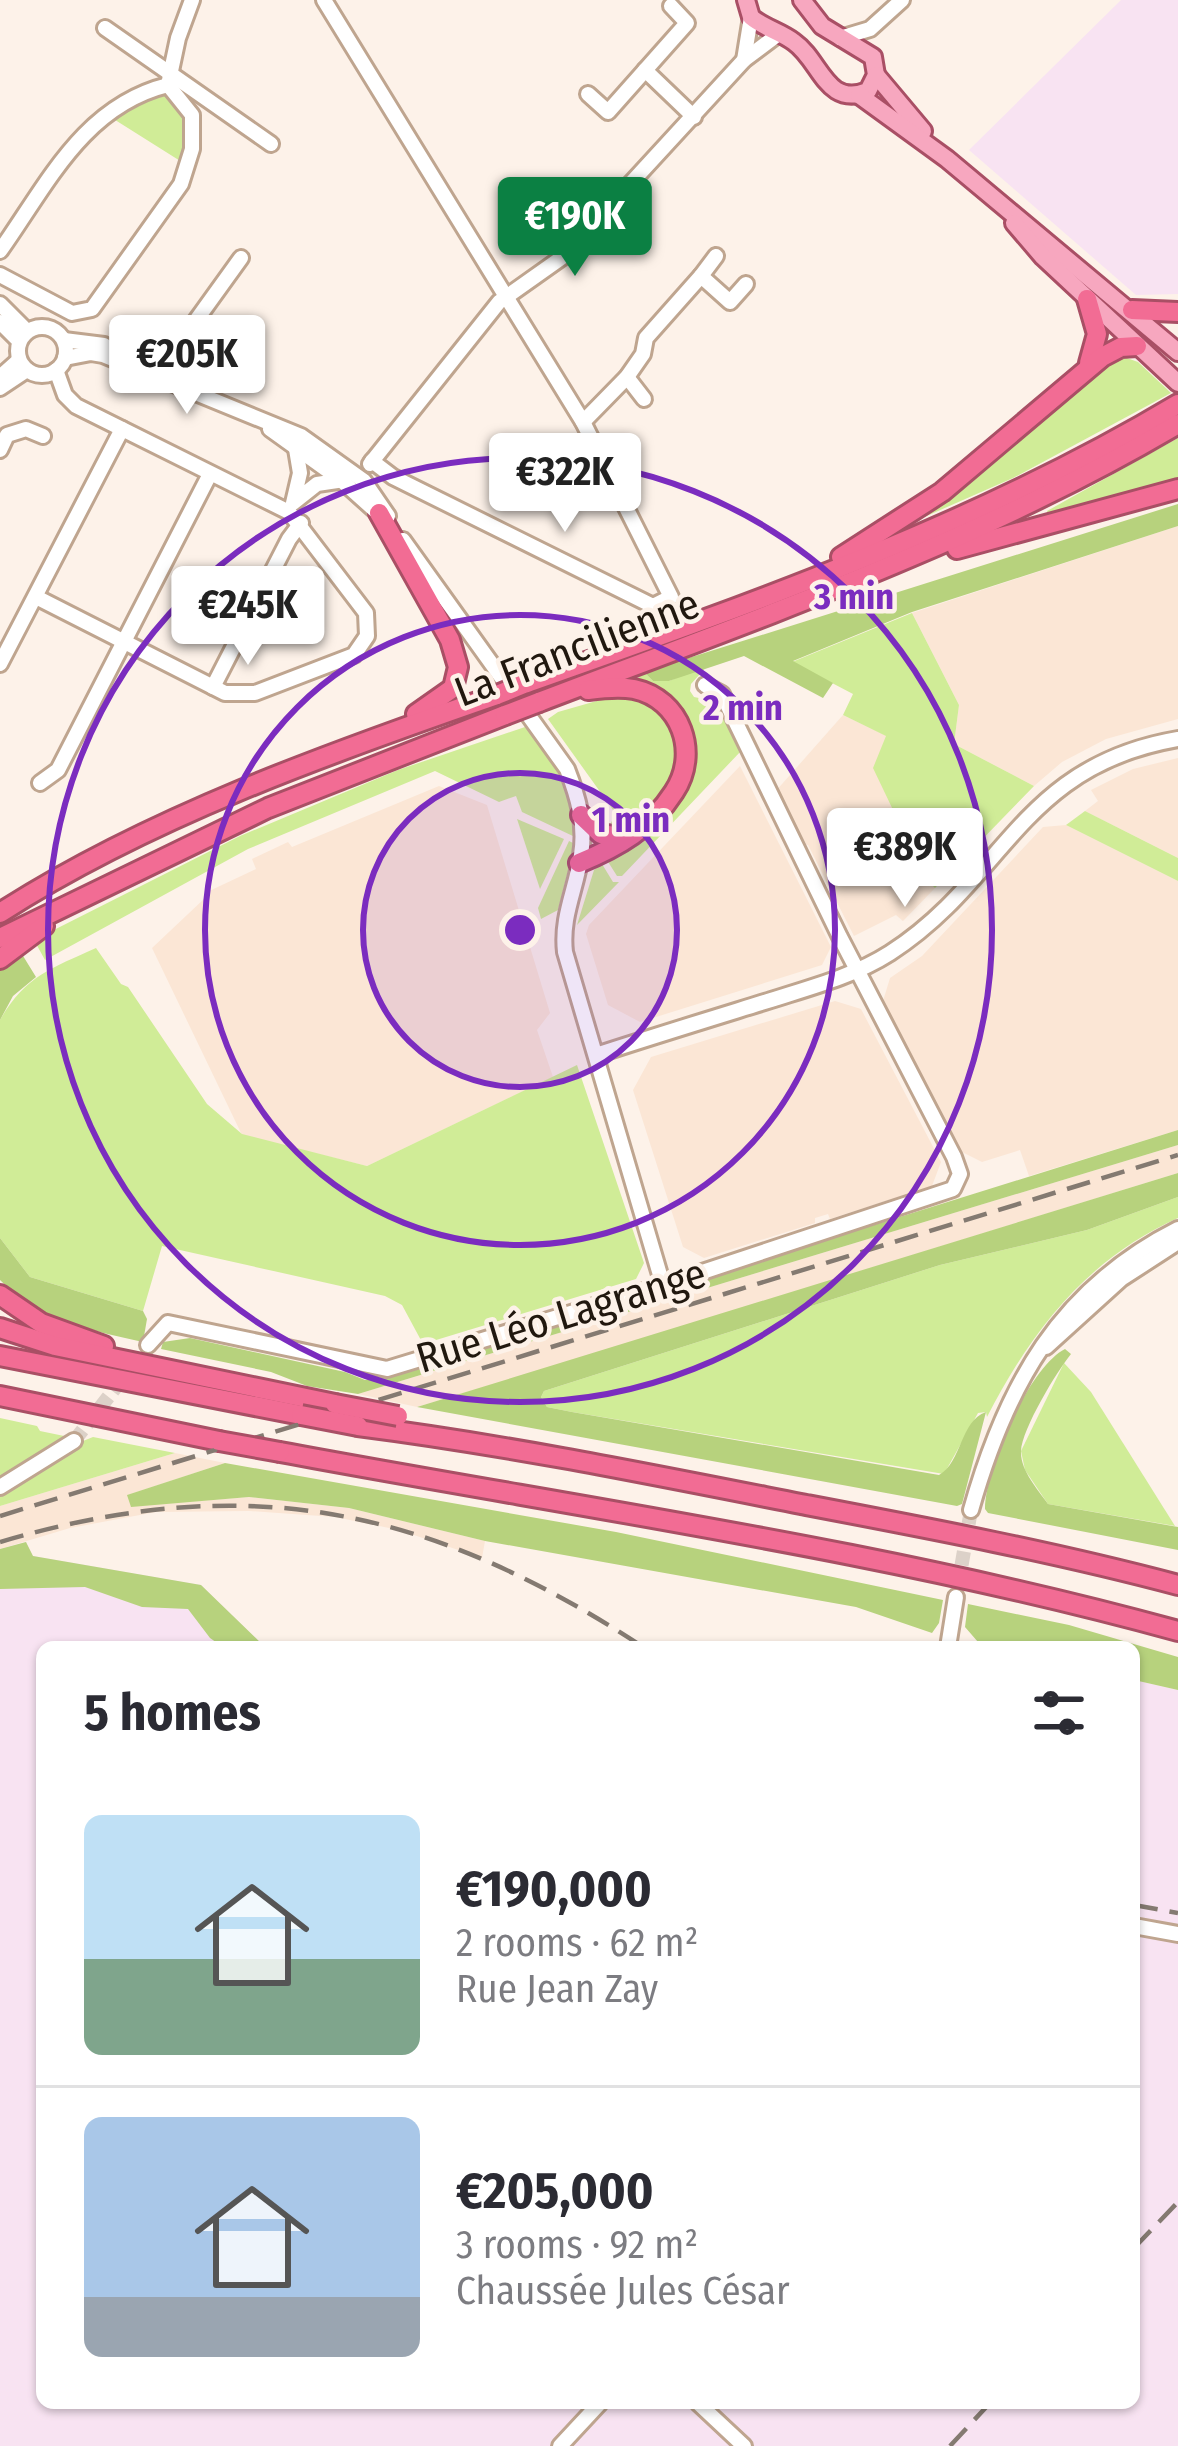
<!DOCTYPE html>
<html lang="en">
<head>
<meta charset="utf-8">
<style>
	body { margin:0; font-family:"Fira Sans Condensed",sans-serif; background:#f2f2f3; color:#2b2b33; height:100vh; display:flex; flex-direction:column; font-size:45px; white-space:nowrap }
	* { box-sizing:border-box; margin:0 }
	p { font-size:39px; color:#7c7c81 }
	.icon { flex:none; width:66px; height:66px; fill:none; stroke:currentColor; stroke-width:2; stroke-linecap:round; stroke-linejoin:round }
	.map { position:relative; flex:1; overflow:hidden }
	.side { position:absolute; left:36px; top:1641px; width:1104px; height:768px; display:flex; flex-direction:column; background:#fff; border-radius:18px; box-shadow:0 3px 9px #0004 }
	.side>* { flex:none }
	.price { position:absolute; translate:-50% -102px; padding:0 27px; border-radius:12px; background:#fff; color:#222; font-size:39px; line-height:78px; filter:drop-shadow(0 3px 6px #0008) }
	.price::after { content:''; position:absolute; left:50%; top:72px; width:36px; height:27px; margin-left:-18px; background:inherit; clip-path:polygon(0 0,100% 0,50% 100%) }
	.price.current { background:#0b8043; color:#fff }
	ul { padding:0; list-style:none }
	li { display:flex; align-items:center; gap:36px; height:300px; padding:0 48px }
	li+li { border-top:3px solid #e1e1e2 }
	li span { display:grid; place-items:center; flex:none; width:336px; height:240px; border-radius:18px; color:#555 }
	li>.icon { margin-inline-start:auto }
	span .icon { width:144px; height:144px; fill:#fffc; stroke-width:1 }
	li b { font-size:51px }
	h2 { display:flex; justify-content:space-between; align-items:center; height:144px; padding:0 48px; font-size:51px }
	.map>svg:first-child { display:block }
</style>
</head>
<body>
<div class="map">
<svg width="1178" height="2446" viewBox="0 0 1178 2446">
	<rect width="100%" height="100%" fill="#fdf2e9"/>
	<g fill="#fbe6d5">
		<path d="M 1178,526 L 1178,719 L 1106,739 L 1062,762 L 1034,786 L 954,744 L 959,705 L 912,613 Z"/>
		<path d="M 843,715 L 887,736 L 874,768 L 926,879 L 935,888 L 903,921 L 896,915 L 854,936 L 808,845 L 801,844 L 775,792 Z"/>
		<path d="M 1178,758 L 1178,858 L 1085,811 L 1098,801 L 1091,790 L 1133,769 Z"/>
		<path d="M 740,766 L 831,947 L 822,965 L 640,1022 L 608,1005 L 586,934 L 589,925 Z"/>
		<path d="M 439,786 L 487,805 L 550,1013 L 537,1030 L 553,1077 L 367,1166 L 242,1135 L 152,948 L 205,898 L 205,893 L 256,869 L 252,859 L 288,842 L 292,847 Z"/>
		<path d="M 1066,825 L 1178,881 L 1178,1130 L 1029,1176 L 1020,1150 L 982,1162 L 958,1150 L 883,1001 L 890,978 L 922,956 L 1043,827 Z"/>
		<path d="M 835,1001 L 861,1009 L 941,1162 L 932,1186 L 830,1219 L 828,1214 L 815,1218 L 815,1223 L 704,1258 L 683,1247 L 633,1090 L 651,1057 Z"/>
		<path d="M 1178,1145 L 1178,1173 L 541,1370 L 417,1407 L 358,1394 Z"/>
		<path d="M 175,1453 L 225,1463 L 128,1495 L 131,1506 L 249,1497 L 349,1508 L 485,1541 L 482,1558 L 399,1530 L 335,1517 L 249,1511 L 156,1512 L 70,1528 L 0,1549 L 0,1506 Z"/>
	</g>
	<g fill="#f8e3f2">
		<path d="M 1121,0 L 1178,0 L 1178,294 L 1136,295 L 969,150 Z"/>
		<path d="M 26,1542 L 33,1556 L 201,1585 L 265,1647 L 42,1647 L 42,2403 L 1134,2403 L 1134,1680 L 1178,1690 L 1178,2446 L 0,2446 L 0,1549 Z"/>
	</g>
	<g fill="#d0ec97">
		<path d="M 162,94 C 191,112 188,133 185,164 L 112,118 Z"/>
		<path d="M 1124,357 L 1138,362 L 1171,393 L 1013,478 L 913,522 L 1106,365 Z"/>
		<path d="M 1178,438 L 1178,480 L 1048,515 L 1047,511 Z"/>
		<path d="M 912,613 L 959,705 L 954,744 L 1034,786 L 935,888 L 926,879 L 873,768 L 886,736 L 843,715 L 853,694 L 792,662 Z"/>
		<path d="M 708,665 L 691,684 L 690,691 L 694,697 L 719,702 L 741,751 L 622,876 L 617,876 L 605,857 C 616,853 631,849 640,844 C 647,840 653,829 659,823 C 702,777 712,697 634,682 L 644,672 L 653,681 L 669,681 Z"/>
		<path d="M 614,696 C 653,697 689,728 675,771 C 667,794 645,815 627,830 L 606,831 L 616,814 L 548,719 L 558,712 Z"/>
		<path d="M 528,726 C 556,766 570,787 575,837 L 522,812 L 516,796 L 499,802 L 435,771 L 248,849 L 45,960 L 34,940 L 240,836 L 398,770 Z"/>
		<path d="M 1085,811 L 1178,858 L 1178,881 L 1066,825 Z"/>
		<path d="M 517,819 L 564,839 L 540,889 Z"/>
		<path d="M 569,841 L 575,844 L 558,910 L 541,919 L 538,908 Z"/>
		<path d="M 602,864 L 613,882 L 619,882 L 577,925 L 594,870 Z"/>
		<path d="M 96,948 L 121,984 L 128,987 L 207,1104 L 242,1134 L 367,1166 L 577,1065 L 644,1263 L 636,1279 L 423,1344 L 402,1305 L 385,1296 L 162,1246 L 143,1311 L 30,1277 L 0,1238 L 0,1020 C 25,976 52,968 96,948 Z"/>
		<path d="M 1178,1197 L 1178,1218 C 1088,1258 1031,1331 987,1417 L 986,1412 L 978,1413 L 944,1474 L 572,1412 L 547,1407 L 541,1397 L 544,1391 L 940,1265 L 1087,1230 Z"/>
		<path d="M 1064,1363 L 1091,1392 L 1175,1526 L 1048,1504 L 1025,1470 L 1021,1451 Z"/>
		<path d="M 0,1418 L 37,1426 L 40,1431 L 69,1437 L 53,1450 L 0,1479 Z"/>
		<path d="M 93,1437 L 175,1453 L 0,1506 L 0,1492 L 61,1460 L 83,1441 Z"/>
	</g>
	<g fill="#b7d27d">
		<path d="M 1178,504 L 1178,526 L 912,612 L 793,661 L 833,683 L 823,698 L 744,656 L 669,681 L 653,681 L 644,672 Z"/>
		<path d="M 20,951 L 36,977 L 13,996 L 0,1020 L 0,970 Z"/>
		<path d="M 1178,1130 L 1178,1145 L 358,1394 L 307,1386 L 271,1372 L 161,1349 L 163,1342 L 190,1338 L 345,1372 L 365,1380 L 394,1375 Z"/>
		<path d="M 1178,1173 L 1178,1197 L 1087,1230 L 940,1265 L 544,1391 L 541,1397 L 547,1407 L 572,1412 L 939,1475 C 962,1462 960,1421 986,1412 L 962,1504 L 957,1506 L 417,1407 Z"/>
		<path d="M 0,1238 L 30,1277 L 143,1311 L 147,1319 L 143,1342 C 89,1330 40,1320 0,1280 Z"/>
		<path d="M 1065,1349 L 1071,1354 C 1057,1371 1022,1429 1021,1451 C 1020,1470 1038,1490 1048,1504 L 1178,1527 L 1178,1550 L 988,1513 L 985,1509 C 985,1469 1029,1367 1065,1349 Z"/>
		<path d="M 225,1463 L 616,1532 L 943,1600 L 939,1623 L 932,1633 L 856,1607 L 485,1541 L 349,1508 L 249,1497 L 131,1507 L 127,1495 Z"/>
		<path d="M 26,1542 L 33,1556 L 201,1585 L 265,1647 L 223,1647 L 210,1638 L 188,1609 L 142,1607 L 85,1587 L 0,1589 L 0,1549 Z"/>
		<path d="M 968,1604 L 1069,1625 L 1178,1657 L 1178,1690 L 1134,1680 L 1134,1647 L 997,1647 L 978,1642 L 965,1627 Z"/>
	</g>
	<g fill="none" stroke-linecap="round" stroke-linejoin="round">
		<g stroke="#dcd1c8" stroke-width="14" stroke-dasharray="14 7" stroke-linecap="butt">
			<path d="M 74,1441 L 127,1373"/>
			<path d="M 958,1586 L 971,1510"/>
		</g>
		<defs>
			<g id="minor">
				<path d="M 324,0 L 583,422 L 671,597 L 653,606 L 393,477 L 372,461"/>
				<path d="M 105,28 L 271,144"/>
				<path d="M 840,38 L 870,29 L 902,0"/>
				<path d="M 744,60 L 751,17"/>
				<path d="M 645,70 L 694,117"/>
				<path d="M 588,94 L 608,112 L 687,23 L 671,6"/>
				<path d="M 0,251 C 47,185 83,106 168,85 L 178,38 L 192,0"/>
				<path d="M 0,275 L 72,313 L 92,309 L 181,184 L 192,149 L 192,115 L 168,85"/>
				<path d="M 701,276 L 716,256"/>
				<path d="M 0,304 L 27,331"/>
				<path d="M 0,322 L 19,341"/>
				<circle cx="42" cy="351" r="24"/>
				<path d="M 64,340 L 104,345 L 120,356"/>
				<path d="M 65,358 L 91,353 L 103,355 L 301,436 L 364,481 L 388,516"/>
				<path d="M 156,376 L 241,258"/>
				<path d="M 0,377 L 19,360"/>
				<path d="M 627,377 L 644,399"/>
				<path d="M 0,388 L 27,370"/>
				<path d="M 583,422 L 627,377 L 643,354 L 646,338 L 701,276 L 730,302 L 746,284"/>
				<path d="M 270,429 L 341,480 L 380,515"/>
				<path d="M 296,449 L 300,473 L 293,503 L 317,484 L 344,480"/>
				<path d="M 0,450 L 7,435 L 26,429 L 43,436"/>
				<path d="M 370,464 L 499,302 L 564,256 L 744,60 L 780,33"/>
				<path d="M 403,540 L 567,769 C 578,797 586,825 581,855 C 576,890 561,916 565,952 L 663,1285"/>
				<path d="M 36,597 L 225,693 L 255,693 L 354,655 L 367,636 L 366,613 L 289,512 L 76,406 L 65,395 L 56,370"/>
				<path d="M 0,664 L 122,429"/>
				<path d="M 213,687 L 289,539 L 301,523"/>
				<path d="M 40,783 L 58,770 L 210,474"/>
				<path d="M 596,1055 C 654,1036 713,1018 771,1000 C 812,987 854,976 890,953 C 1006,878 1020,766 1178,739"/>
				<path d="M 148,1345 L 168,1323 L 387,1369 L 663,1285 L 953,1189 L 960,1174 L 954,1157 L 840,937 L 722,694 L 705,685"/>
				<path d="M 1046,1347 L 1121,1279 L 1178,1242"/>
				<path d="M 0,1487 L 74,1441"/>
				<path d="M 971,1510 C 1006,1386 1059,1289 1178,1229"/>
				<path d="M 948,1647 L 956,1597"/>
				<path d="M 1134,1926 L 1178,1934"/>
				<path d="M 698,2403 L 744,2446"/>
				<path d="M 560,2446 L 600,2403"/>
			</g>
			<g id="major">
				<path d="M 746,0 L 751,17 C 764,28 781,32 794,42 C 821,61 826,108 868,91 L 876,75 L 873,57 L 822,26 L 802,0"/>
				<path d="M 876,75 L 923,131"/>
				<path d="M 859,95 L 947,159 L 1178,352"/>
				<path d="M 1014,223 L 1043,257 L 1178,383"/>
			</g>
			<g id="highway">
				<path d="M 1087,299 L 1097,334 L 1089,363"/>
				<path d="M 1132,310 L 1178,312"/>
				<path d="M 379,513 L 450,640 L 458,667 L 453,688 L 416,714"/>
				<path d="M 957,549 L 1178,489"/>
				<path d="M 841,557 L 942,492 L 1102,357 L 1121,347 L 1137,346"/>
				<path d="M 524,684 C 748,605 974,526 1178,404"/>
				<path d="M 539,702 C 756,619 977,543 1178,424"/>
				<path d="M 581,815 L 601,834 L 626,838"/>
				<path d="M 579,863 C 618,847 651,828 674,792 C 700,753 681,699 634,689 C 619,686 603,688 588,690"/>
				<path d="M 0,913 C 147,818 332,752 497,695"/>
				<path d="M 0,938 L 268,808 L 505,715"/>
				<path d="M 0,959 L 44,926"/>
				<path d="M 0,1295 L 41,1323 L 104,1346"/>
				<path d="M 0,1328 L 55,1346 L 335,1404"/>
				<path d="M 0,1356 L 301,1415"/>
				<path d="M 0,1396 L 219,1441"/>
				<path d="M 358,1426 C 507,1445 654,1475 801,1504 C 927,1528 1054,1552 1178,1585"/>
				<path d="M 280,1452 C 580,1508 884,1550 1178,1631"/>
			</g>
		</defs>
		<use href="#minor" stroke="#bfa58f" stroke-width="20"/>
		<use href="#major" stroke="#a94f65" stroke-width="22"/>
		<use href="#highway" stroke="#a94f65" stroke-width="24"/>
		<use href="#minor" stroke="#fff" stroke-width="14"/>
		<use href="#major" stroke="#f7a7bf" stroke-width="16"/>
		<use href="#highway" stroke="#f26c94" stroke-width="18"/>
		<g stroke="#847a71" stroke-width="4.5" stroke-dasharray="24 12" stroke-linecap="butt">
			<path d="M 0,1516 L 1178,1155"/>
			<path d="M 0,1542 C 248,1469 429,1507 643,1647"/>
			<path d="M 1134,1905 L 1178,1913"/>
			<path d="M 1134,2248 L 1178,2202"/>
			<path d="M 950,2446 L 990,2403"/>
		</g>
		<defs>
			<g id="highway-bridge">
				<path d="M 497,695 L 524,684"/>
				<path d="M 505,715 L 539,702"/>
				<path d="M 335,1404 L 398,1416"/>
				<path d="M 301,1415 L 358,1426"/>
				<path d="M 219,1441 L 280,1452"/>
			</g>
		</defs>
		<use href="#highway-bridge" stroke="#a94f65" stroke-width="24" stroke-linecap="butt"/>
		<use href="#highway-bridge" stroke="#f26c94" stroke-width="18"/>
	</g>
	<circle cx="520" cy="930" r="157" fill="#7b2cbf" fill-opacity=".12"/>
	<g fill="none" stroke="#7b2cbf" stroke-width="6">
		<circle cx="520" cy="930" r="157"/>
		<circle cx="520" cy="930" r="315"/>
		<circle cx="520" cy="930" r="472"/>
	</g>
	<g text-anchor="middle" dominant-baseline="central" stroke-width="9" stroke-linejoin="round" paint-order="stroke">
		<g font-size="42" fill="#21180f" stroke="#fdf2e9">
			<text transform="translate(577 648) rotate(-21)">La Francilienne</text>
			<text transform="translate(561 1316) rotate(-17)">Rue Léo Lagrange</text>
		</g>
	</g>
	<circle cx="520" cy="930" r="18" fill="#7b2cbf" stroke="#fdf2e9" stroke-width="6"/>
	<g font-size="36" text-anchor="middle" font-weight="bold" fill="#7b2cbf" stroke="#fdf2e9" stroke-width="9" stroke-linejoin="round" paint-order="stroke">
		<text x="854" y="609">3 min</text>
		<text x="743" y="720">2 min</text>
		<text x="631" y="832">1 min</text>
	</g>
</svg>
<b class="price current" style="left:575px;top:279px">€190K</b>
<b class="price" style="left:187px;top:417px">€205K</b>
<b class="price" style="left:565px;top:535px">€322K</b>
<b class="price" style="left:248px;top:668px">€245K</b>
<b class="price" style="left:905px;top:910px">€389K</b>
<section class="side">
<h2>5 homes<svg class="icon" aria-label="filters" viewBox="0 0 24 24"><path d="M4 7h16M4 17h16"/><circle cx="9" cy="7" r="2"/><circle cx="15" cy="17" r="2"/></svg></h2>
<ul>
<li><span style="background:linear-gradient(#bfe0f5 60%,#7fa58c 0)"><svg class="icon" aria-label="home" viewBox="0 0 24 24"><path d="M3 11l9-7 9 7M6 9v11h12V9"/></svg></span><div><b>€190,000</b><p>2 rooms · 62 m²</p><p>Rue Jean Zay</p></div></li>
<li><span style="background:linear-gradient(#a9c7e8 75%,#9aa5b1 0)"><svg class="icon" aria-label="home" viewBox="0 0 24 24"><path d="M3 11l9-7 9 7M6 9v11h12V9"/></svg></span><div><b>€205,000</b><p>3 rooms · 92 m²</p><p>Chaussée Jules César</p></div></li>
</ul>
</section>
</div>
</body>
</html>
